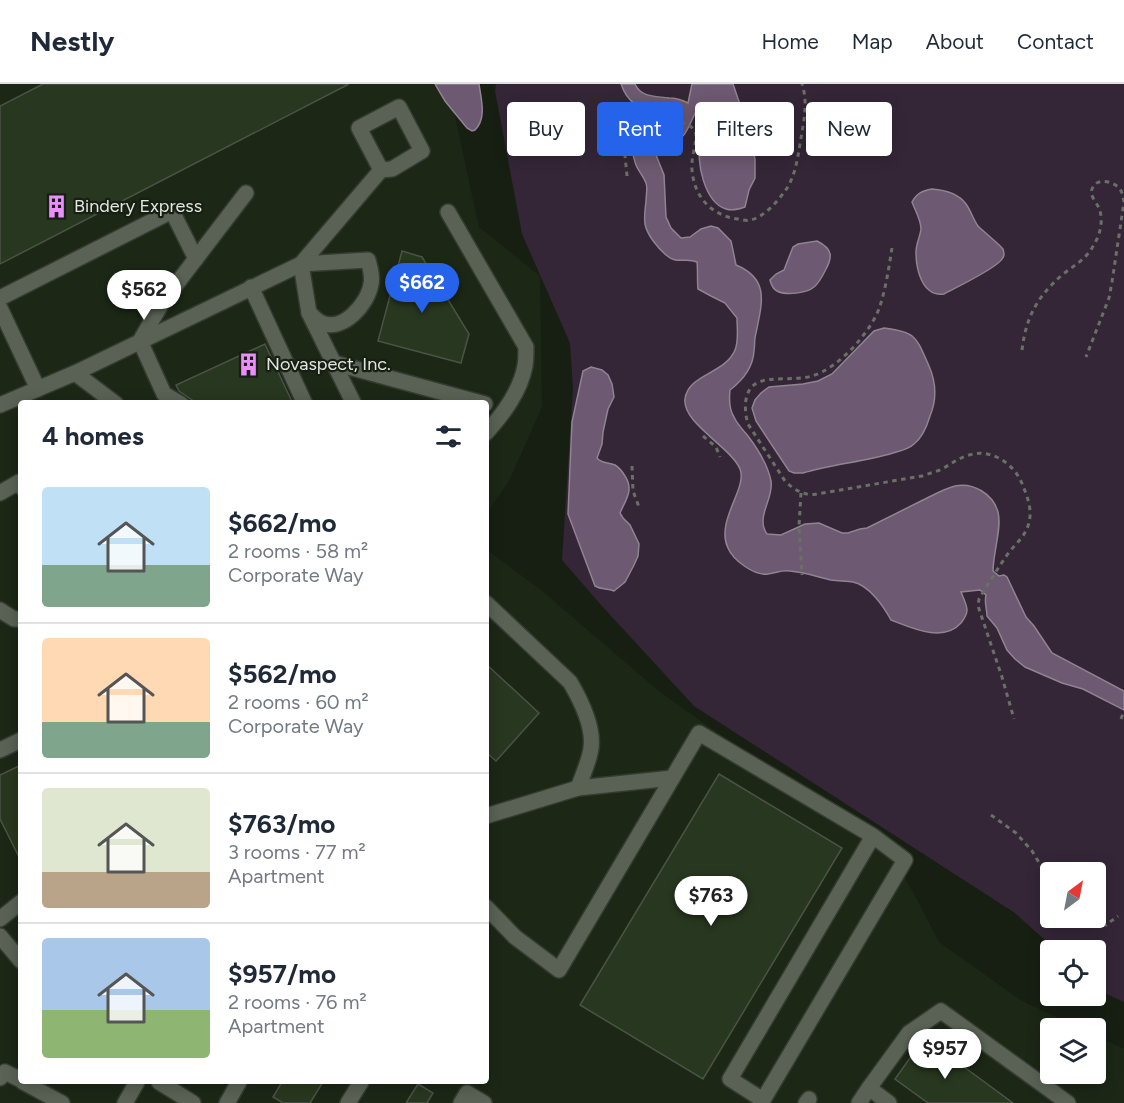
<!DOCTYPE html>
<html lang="en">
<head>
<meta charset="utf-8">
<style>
	body { margin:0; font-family:Figtree,sans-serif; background:#f6f6f7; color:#1f2937; height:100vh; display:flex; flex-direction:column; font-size:22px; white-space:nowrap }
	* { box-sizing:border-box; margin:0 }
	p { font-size:20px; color:#747a83 }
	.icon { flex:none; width:33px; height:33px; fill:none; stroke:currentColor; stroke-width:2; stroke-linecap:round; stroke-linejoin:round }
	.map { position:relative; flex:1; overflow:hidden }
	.sheet { position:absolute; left:18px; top:316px; width:471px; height:684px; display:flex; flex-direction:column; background:#fff; border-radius:6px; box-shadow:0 3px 15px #0003 }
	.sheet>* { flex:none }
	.guide { position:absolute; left:507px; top:18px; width:526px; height:54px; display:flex; gap:12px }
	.needle { width:39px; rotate:32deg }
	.controls { position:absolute; left:1040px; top:778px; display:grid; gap:12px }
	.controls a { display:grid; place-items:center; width:66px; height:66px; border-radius:6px; background:#fff; box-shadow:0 3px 15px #0003; font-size:30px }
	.price { position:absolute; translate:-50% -51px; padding:0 14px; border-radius:21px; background:#fff; color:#222; font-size:20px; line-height:39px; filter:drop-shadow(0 2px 3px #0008) }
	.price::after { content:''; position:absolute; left:50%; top:36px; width:18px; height:14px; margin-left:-9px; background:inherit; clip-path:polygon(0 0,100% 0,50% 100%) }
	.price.current { background:#2563eb; color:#fff }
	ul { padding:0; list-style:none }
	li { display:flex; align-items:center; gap:18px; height:150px; padding:0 24px }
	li+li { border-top:2px solid #e0e1e3 }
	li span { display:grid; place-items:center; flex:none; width:168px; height:120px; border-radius:6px; color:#555 }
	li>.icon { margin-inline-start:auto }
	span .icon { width:72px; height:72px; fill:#fffc; stroke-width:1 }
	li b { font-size:26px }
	h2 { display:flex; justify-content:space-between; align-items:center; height:72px; padding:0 24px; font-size:26px }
	.tag { padding:0 21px; border-radius:6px; background:#fff; box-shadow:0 3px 15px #0003; font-size:21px; line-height:54px }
	.tag.current { background:#2563eb; color:#fff }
	header { display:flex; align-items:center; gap:36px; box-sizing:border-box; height:84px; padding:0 30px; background:#fff; border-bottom:2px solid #e0e1e3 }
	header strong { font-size:28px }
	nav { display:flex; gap:33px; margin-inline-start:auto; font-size:21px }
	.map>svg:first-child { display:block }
</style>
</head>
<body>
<header>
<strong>Nestly</strong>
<nav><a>Home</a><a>Map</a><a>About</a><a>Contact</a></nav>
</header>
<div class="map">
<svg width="1124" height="1019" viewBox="0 0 1124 1019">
	<rect width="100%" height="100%" fill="#171f13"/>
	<path fill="#1c2716" d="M 0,0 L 437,0 L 454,28 L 479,143 L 540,192 L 542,323 L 509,397 L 486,430 L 486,320 L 21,320 L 21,998 L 486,998 L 486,465 L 541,506 L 660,608 L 893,773 L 913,808 L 939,858 L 1022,917 L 1082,945 L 1050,945 L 1050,990 L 1095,990 L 1095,951 L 1124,965 L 1124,1019 L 0,1019 Z"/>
	<path fill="#342637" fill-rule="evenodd" d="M 496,0 L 1124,0 L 1124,918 L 1102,908 L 1095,902 L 1095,867 L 1057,867 L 1015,829 L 694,622 L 601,521 L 562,476 L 573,305 L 570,259 L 522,150 L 495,7 ZM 1050,789 L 1095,789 L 1095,834 L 1050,834 Z"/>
	<g fill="#6d5971" stroke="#908392" stroke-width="1.5">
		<path d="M 435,0 L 479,0 C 481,15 487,34 475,46 L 472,47 L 467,44 L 445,17 Z"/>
		<path d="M 621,0 L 635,0 C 641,14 656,12 669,14 C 676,14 682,16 688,19 L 692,0 L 733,0 L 752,56 L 755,76 L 755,94 L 749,106 L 745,123 C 739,125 733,127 726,125 C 705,119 695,77 701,58 C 702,53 708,47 711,42 L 709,37 L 697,26 C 690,37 688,52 675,58 C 669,61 663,61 657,65 L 656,71 L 664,91 L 666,133 L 671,144 L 681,154 L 690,153 L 701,145 L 711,142 L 718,144 L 731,157 L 736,181 C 770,195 762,219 756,249 C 754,255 755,261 754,267 C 753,284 743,296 730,306 C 729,315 729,325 734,333 C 737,340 743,346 748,352 C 757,364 768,381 771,397 C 774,415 755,433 767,450 L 781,451 L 805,440 L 819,439 L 842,449 L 848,449 L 860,445 L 867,444 C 885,435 903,426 921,417 C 932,412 943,405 955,402 C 973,398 993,410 998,428 C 1002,444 993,469 993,487 L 999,492 L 1004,491 L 1007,493 L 1026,533 L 1034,542 L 1052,569 L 1124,607 L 1124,626 L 1083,605 L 1062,599 L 1025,583 L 1015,575 L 1007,566 L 997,544 L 987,532 C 987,525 984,519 986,511 L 980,506 L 961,508 C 963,513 967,521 967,526 C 967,531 964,535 961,539 C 943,559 912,544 891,536 C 884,523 869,501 853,498 C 846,497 838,497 831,496 C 818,493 804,488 790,487 C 780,486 777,489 768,490 C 754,492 733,476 728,464 C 715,437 748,404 740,385 C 731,363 682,339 685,315 C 688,290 725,290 735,266 C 739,257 737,243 737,234 L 725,219 L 711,212 L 698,205 C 697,195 698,187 697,178 C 686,173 677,181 666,171 C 658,164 647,151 645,140 C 644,133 645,125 646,117 C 646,111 648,104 646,99 C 643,91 637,86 635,78 C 626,49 638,30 669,40 L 669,31 C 647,22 631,28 621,0 Z"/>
		<path d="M 932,105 C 945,106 958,109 966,120 C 971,127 973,135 978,142 C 986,150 996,157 1003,165 C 1004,170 1005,171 1002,175 C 997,184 955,204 944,210 C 922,213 916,185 916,168 C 916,160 920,153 921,145 C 921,136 915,126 912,118 C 917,109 922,107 932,105 Z"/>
		<path d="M 817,157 C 833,165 833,173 825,187 C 822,193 819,199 814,203 C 807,209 786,212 777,207 C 773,205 771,200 770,196 L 776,190 L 784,186 L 793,163 L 798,160 Z"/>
		<path d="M 884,244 C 917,248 916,253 929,282 C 936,298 937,315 930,332 C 927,342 923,353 914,360 C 909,365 900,367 893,369 C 864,378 832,380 803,389 L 794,389 L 789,387 L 756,337 L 752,324 L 755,316 L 761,309 L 769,303 L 803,300 L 818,297 L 832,290 L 874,247 Z"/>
		<path d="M 591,283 L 602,286 L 608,291 L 612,300 L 614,313 L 608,325 L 603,348 L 602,360 L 597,374 C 602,380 608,378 615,381 C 620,384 622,387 625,392 C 634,406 626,415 620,429 L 623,434 L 630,441 L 639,460 L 638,472 L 634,481 L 625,498 L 614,507 C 607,504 602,506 595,502 L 568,430 L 572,338 L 583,287 Z"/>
	</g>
	<g fill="#28371f" stroke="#4b5346" stroke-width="1.5">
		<path d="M 43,0 L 349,0 L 0,180 L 0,22 Z"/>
		<path d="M 402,167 L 422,173 L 469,250 L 461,279 L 378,257 Z"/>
		<path d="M 265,260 L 293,320 L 198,320 L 179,307 L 176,301 Z"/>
		<path d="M 486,580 L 539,629 L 496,677 L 486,668 Z"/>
		<path d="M 21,681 L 21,777 L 0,735 L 0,691 Z"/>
		<path d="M 719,690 L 842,764 L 703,995 L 580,921 Z"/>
		<path d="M 930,958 L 960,980 L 1013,1019 L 928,1019 L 895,995 L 920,960 L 926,964 Z"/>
		<path d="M 282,998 L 323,998 L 310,1019 L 283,1019 L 273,1013 Z"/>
		<path d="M 418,1000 L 433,1009 L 427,1019 L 406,1019 Z"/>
	</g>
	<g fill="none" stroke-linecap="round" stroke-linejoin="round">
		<defs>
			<g id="minor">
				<path d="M 448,128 L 526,263 C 526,269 526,276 525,282 C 520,308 503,330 486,349"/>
				<path d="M 301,180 L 381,86 L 392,85 L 422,67 L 399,23 L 359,44 L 381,86"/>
				<path d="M 301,180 L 309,229 L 354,320"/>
				<path d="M 251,203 L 305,320"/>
				<path d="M 0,214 L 172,127 L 196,175"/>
				<path d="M 0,224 L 38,305"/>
				<path d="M 334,279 L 485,320"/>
				<path d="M 75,289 L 116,320"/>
				<path d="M 181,320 L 164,310 L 140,257 L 162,219 L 246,109"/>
				<path d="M 0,321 L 75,289 L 301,180 L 368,176 C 370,184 373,192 371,200 C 368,220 342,250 320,238 C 316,236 313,232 309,229"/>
				<path d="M 0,409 L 19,398 L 21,403"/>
				<path d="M 486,519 L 570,598 C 580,615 594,643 591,664 C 590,675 582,693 578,704"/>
				<path d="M 0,526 L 14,535 L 21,535"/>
				<path d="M 0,666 L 21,656"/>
				<path d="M 486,732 L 578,704 L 672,694"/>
				<path d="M 486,823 L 515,853 L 559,886 L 699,649 L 873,752 L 905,776 L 763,1016 L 730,995 L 873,752"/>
				<path d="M 0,835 L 21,818"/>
				<path d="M 0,852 L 21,877"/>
				<path d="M 0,994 L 5,988 L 21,996"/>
				<path d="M 23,998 L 62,1019"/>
				<path d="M 159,998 L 193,1019"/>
				<path d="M 869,1004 L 909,949 L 941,927 L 1068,1019"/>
				<path d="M 125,1019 L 137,998"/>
				<path d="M 227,1019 L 239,998"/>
				<path d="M 348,1019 L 361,998"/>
				<path d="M 461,1019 L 467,1009 L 484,1019"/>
				<path d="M 806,1019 L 809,1015"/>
				<path d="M 859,1019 L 869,1004 L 889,1019"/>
			</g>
		</defs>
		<use href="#minor" stroke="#353a32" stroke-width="18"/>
		<g stroke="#697065" stroke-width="3" stroke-dasharray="4.5 4.5" stroke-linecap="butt">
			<path d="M 627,92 C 626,78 622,59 627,45 C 629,39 634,34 640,32 C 651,28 680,37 690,42 C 694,45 694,46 696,50 C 696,62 691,73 692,86 C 694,113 712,132 738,135 C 742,136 747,137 751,136 C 765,132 777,118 785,107 C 796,92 798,71 801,54 C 804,36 808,18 802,0"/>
			<path d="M 892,164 C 889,183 886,203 880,222 C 872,247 838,285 812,292 C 796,297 770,292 757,299 C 743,306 744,327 748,340 L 785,397 C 793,405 800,409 811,411 L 922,392 C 928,390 934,388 940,386 C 950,381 958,374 969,371 C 992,364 1015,380 1023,402 C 1028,414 1033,428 1028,442 C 1024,454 1014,461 1007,471 C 998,484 990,497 982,510 L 979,515 L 978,522 L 1002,593 L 1014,635"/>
			<path d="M 1022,266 C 1026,233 1037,213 1062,191 C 1073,182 1085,176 1092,164 C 1100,152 1104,137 1099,124 C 1096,118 1088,110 1093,103 C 1098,93 1115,98 1120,105 C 1123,110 1123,113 1124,118 L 1112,198 L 1109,214 L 1086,273"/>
			<path d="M 703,352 L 716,363 L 720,373"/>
			<path d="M 632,382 L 633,407 L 639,423"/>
			<path d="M 801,409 L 799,442 L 802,491"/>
			<path d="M 1121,635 L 1124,627"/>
			<path d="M 991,731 L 1016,749 L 1032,767 L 1050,797"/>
			<path d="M 1086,834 L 1095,840 L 1106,841 L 1118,832"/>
		</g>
		<use href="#minor" stroke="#596254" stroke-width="15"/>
	</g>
	<defs>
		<symbol id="building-bare" viewBox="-9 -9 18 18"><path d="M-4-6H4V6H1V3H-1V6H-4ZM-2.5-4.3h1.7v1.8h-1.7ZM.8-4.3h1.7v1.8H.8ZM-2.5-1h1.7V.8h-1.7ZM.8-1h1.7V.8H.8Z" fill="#ea8dfd" stroke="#171f13" stroke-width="2.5" paint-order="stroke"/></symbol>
	</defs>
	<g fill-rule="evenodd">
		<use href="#building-bare" x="40" y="106" width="33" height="33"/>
		<use href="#building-bare" x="232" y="264" width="33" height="33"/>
	</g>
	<g text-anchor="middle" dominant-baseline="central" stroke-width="4.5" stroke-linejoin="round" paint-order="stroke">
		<g font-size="18" fill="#e1e6de" stroke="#171f13" text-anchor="start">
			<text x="74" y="122">Bindery Express</text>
			<text x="266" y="280">Novaspect, Inc.</text>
		</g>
	</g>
</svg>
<div class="controls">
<a><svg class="needle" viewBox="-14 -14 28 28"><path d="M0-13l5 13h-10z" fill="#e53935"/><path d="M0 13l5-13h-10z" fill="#747a83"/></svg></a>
<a><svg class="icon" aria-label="locate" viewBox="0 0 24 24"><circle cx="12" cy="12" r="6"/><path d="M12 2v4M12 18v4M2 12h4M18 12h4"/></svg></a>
<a><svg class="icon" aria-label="layers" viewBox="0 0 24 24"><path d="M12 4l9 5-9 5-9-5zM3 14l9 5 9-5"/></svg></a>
</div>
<b class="price current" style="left:422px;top:230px">$662</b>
<b class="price" style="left:144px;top:237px">$562</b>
<b class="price" style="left:711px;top:843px">$763</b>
<b class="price" style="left:945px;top:996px">$957</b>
<div class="guide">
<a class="tag">Buy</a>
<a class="tag current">Rent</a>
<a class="tag">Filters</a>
<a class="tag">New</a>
</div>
<section class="sheet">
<h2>4 homes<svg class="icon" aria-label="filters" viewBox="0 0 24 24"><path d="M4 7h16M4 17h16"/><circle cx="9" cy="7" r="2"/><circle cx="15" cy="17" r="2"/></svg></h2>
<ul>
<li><span style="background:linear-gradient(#bfe0f5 65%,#7fa58c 0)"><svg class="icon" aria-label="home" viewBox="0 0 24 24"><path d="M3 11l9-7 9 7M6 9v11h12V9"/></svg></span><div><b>$662/mo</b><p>2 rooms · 58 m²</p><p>Corporate Way</p></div></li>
<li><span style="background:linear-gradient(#ffd9b3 70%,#7fa58c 0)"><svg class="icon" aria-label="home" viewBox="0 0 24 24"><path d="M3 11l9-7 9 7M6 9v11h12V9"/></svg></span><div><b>$562/mo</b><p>2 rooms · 60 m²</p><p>Corporate Way</p></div></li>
<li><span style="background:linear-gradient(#dfe7d0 70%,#b9a48a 0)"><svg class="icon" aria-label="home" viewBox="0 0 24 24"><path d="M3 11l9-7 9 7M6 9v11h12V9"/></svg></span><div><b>$763/mo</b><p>3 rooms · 77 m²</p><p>Apartment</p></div></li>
<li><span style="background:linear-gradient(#a9c7e8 60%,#8fb573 0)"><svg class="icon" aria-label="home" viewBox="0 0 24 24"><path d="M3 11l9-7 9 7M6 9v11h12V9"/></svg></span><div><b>$957/mo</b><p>2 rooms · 76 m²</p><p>Apartment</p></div></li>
</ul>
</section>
</div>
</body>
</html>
